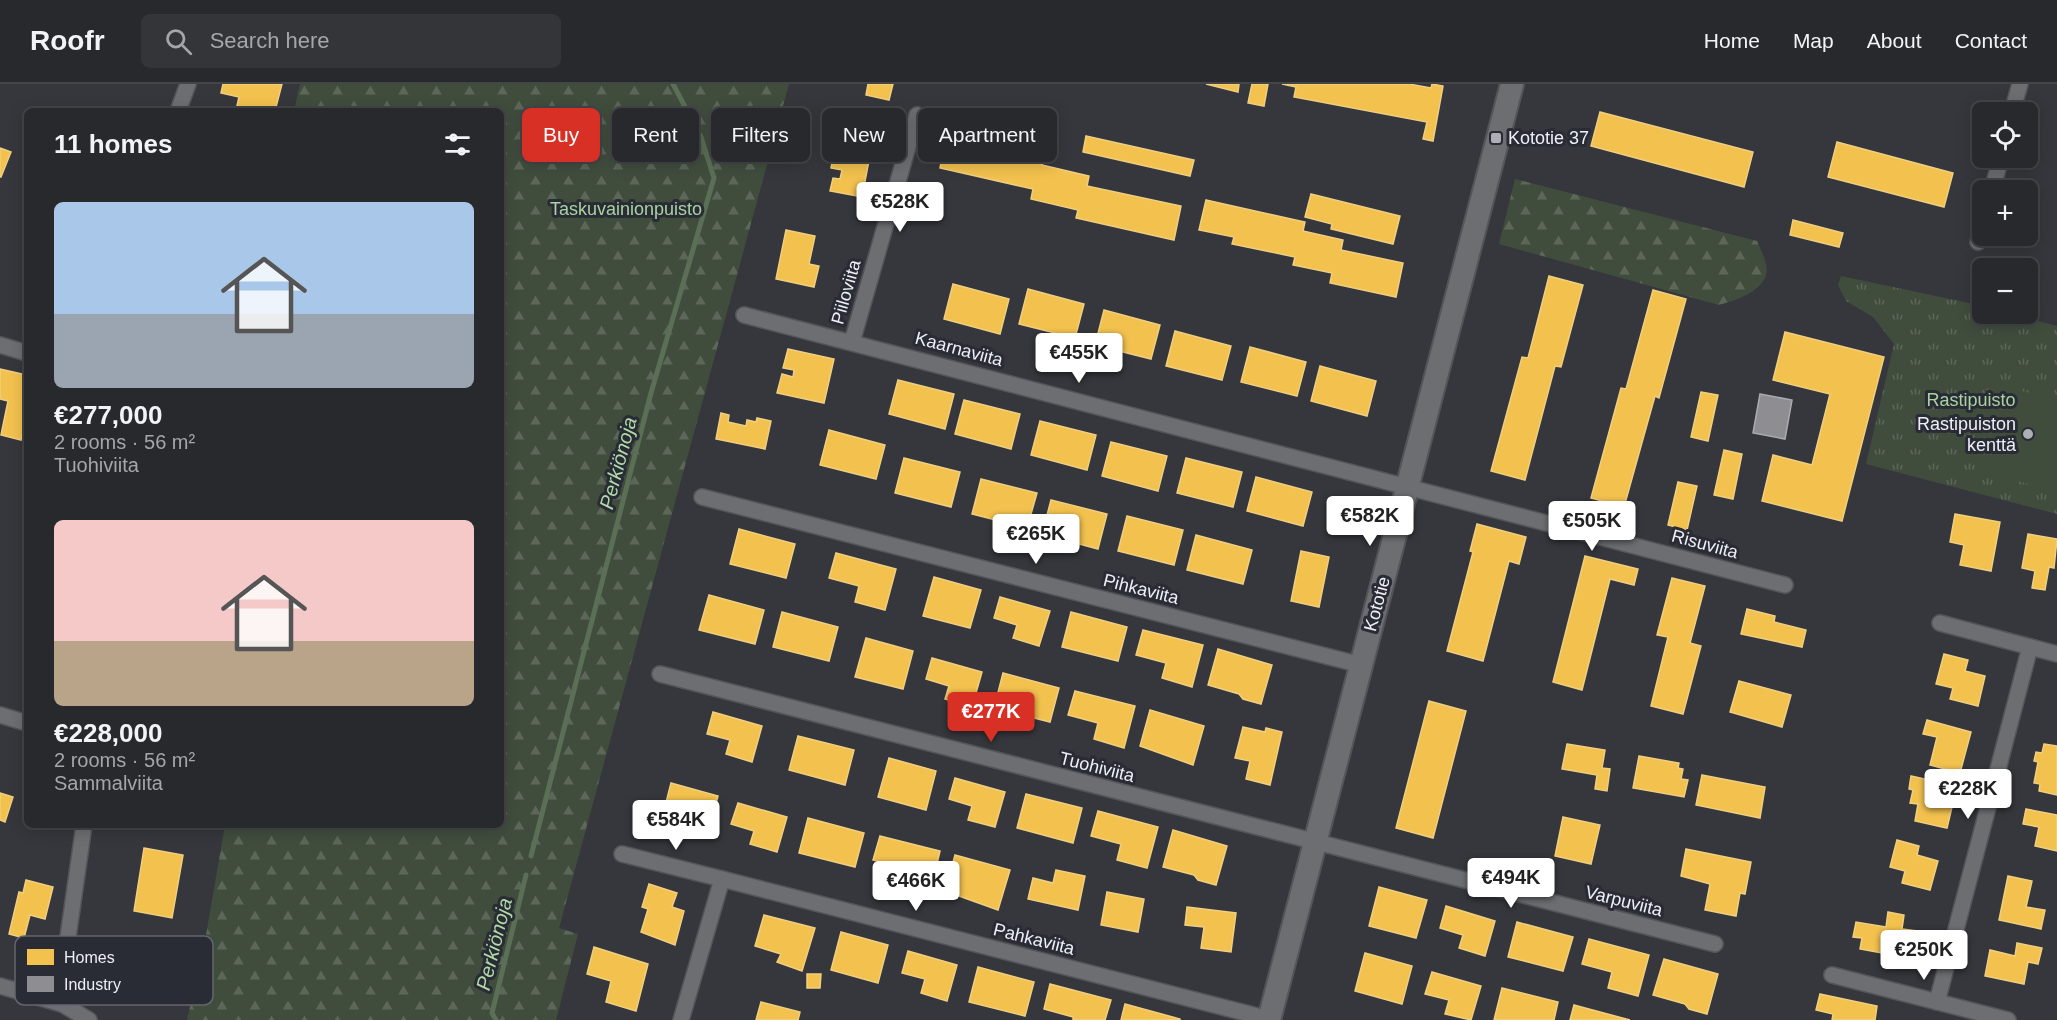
<!DOCTYPE html>
<html lang="en">
<head>
<meta charset="utf-8">
<style>
	body { margin:0; font-family:Helvetica,sans-serif; background:#343539; color:#f1f3f6; height:100vh; display:flex; flex-direction:column; font-size:22px; white-space:nowrap }
	* { box-sizing:border-box; margin:0 }
	p { font-size:20px; color:#a5a6aa }
	.icon { flex:none; width:33px; height:33px; fill:none; stroke:currentColor; stroke-width:2; stroke-linecap:round; stroke-linejoin:round }
	.map { position:relative; flex:1; overflow:hidden }
	.sheet { position:absolute; left:24px; top:24px; width:480px; height:720px; display:flex; flex-direction:column; background:#28292d; border-radius:9px; box-shadow:0 3px 15px #0003,0 0 0 2px #444549 }
	.sheet>* { flex:none }
	.banner { position:absolute; left:522px; top:24px; width:570px; height:54px; display:flex; gap:12px }
	.controls { position:absolute; left:1972px; top:18px; display:grid; gap:12px }
	.controls a { display:grid; place-items:center; width:66px; height:66px; border-radius:9px; background:#28292d; box-shadow:0 3px 15px #0003,0 0 0 2px #444549; font-size:30px }
	.price { position:absolute; translate:-50% -51px; padding:0 14px; border-radius:6px; background:#fff; color:#222; font-size:20px; line-height:39px; filter:drop-shadow(0 2px 3px #0008) }
	.price::after { content:''; position:absolute; left:50%; top:36px; width:18px; height:14px; margin-left:-9px; background:inherit; clip-path:polygon(0 0,100% 0,50% 100%) }
	.price.selected { background:#d93025; color:#fff }
	ul { padding:0; list-style:none }
	li { display:grid; align-content:center; gap:12px; height:318px; padding:0 30px }
	li span { display:grid; place-items:center; height:186px; border-radius:9px; color:#555 }
	li>.icon { margin-inline-start:auto }
	span .icon { width:108px; height:108px; fill:#fffc; stroke-width:1 }
	li b { font-size:26px }
	h2 { display:flex; justify-content:space-between; align-items:center; height:72px; padding:0 30px; font-size:26px }
	.chip { padding:0 21px; border-radius:9px; background:#28292d; box-shadow:0 3px 15px #0003,0 0 0 2px #444549; font-size:21px; line-height:54px }
	.chip.selected { background:#d93025; color:#fff }
	header { display:flex; align-items:center; gap:36px; box-sizing:border-box; height:84px; padding:0 30px; background:#28292d; border-bottom:2px solid #444549 }
	header strong { font-size:28px }
	nav { display:flex; gap:33px; margin-inline-start:auto; font-size:21px }
	.search { width:420px; height:54px; background:#343539; display:flex; align-items:center; gap:15px; box-sizing:border-box; padding:0 21px; border-radius:9px; color:#a5a6aa; font-size:22px }
	.map>svg:first-child { display:block }
</style>
</head>
<body>
<header>
<strong>Roofr</strong>
<div class="search"><svg class="icon" aria-label="search" viewBox="0 0 24 24"><circle cx="10" cy="10" r="6"/><path d="M15 15l6 6"/></svg>Search here</div>
<nav><a>Home</a><a>Map</a><a>About</a><a>Contact</a></nav>
</header>
<div class="map">
<svg width="2057" height="936" viewBox="0 0 2057 936">
	<defs>
		<pattern id="forest-firs" width="22" height="20" patternUnits="userSpaceOnUse" patternTransform="scale(1.5)"><rect width="22" height="20" fill="#404d3d"/><path d="M5 1l3.5 6h-7zM16 11l3.5 6h-7z" fill="#5c675a"/></pattern>
		<pattern id="park-tufts" width="24" height="20" patternUnits="userSpaceOnUse" patternTransform="scale(1.5)"><rect width="24" height="20" fill="#404d3d"/><path d="M3 7l-1-3M5 7V3M7 7l1-3M15 17l-1-3M17 17v-4M19 17l1-3" fill="none" stroke="#5c675a"/></pattern>
	</defs>
	<rect width="100%" height="100%" fill="#36373c"/>
	<g fill="url(#forest-firs)">
		<path d="M 300,0 L 789,0 L 559,844 L 578,850 L 556,936 L 187,936 L 205,857 L 225,741 L 501,741 L 501,27 L 294,27 Z"/>
		<path d="M 1515,95 L 1757,157 C 1760,164 1764,172 1766,180 C 1772,205 1737,216 1719,221 L 1499,160 Z"/>
	</g>
	<path fill="url(#park-tufts)" d="M 1841,192 L 1983,222 L 1983,230 L 2011,230 L 2057,242 L 2057,430 L 1866,380 L 1894,260 L 1873,233 L 1846,217 L 1838,201 Z"/>
	<path fill="#404d3d" d="M 2010,304 L 2057,316 L 2057,407 L 1988,390 Z"/>
	<g fill="#f2c14e" stroke="#f0cf80" stroke-width="1.5">
		<path d="M 223,0 L 282,0 L 275,27 L 236,26 L 239,13 L 221,9 Z"/>
		<path d="M 868,0 L 893,0 L 889,16 L 866,11 Z"/>
		<path d="M 1206,0 L 1239,0 L 1238,8 Z"/>
		<path d="M 1252,0 L 1268,0 L 1264,22 L 1248,19 Z"/>
		<path d="M 1282,0 L 1409,0 L 1431,4 L 1432,0 L 1443,2 L 1433,57 L 1423,55 L 1427,38 L 1294,13 L 1296,3 Z"/>
		<path d="M 1600,28 L 1753,68 L 1744,103 L 1591,62 Z"/>
		<path d="M 947,50 L 1044,71 L 1042,81 L 1089,92 L 1087,102 L 1181,122 L 1174,156 L 1076,134 L 1078,126 L 1031,115 L 1033,105 L 940,84 Z"/>
		<path d="M 1086,52 L 1194,76 L 1190,92 L 1083,68 Z"/>
		<path d="M 837,55 L 872,61 L 862,113 L 830,107 L 833,94 L 840,95 L 842,86 L 831,84 Z"/>
		<path d="M 1837,58 L 1953,89 L 1944,123 L 1828,93 Z"/>
		<path d="M 0,64 L 11,68 L 1,93 L 0,93 Z"/>
		<path d="M 1311,110 L 1400,132 L 1393,160 L 1331,145 L 1332,140 L 1305,133 Z"/>
		<path d="M 1206,116 L 1305,138 L 1303,147 L 1343,156 L 1341,166 L 1403,179 L 1396,213 L 1330,199 L 1332,189 L 1293,181 L 1295,173 L 1232,160 L 1234,153 L 1199,146 Z"/>
		<path d="M 1793,136 L 1843,149 L 1839,163 L 1790,151 Z"/>
		<path d="M 786,146 L 815,152 L 809,180 L 819,182 L 814,203 L 776,195 Z"/>
		<path d="M 1549,192 L 1583,201 L 1561,283 L 1555,282 L 1525,396 L 1491,387 L 1522,273 L 1528,274 Z"/>
		<path d="M 953,200 L 1009,215 L 1000,250 L 944,235 Z"/>
		<path d="M 1028,205 L 1084,220 L 1075,254 L 1019,240 Z"/>
		<path d="M 1653,206 L 1686,215 L 1659,314 L 1655,312 L 1624,423 L 1591,414 L 1621,304 L 1626,305 Z"/>
		<path d="M 1104,226 L 1160,241 L 1151,275 L 1095,261 Z"/>
		<path d="M 1175,247 L 1231,262 L 1222,296 L 1166,282 Z"/>
		<path d="M 1785,248 L 1884,273 L 1842,437 L 1762,417 L 1773,371 L 1812,381 L 1830,310 L 1773,296 Z"/>
		<path d="M 1250,263 L 1306,278 L 1297,312 L 1241,298 Z"/>
		<path d="M 788,265 L 834,275 L 824,319 L 777,309 L 782,290 L 793,293 L 794,286 L 783,284 Z"/>
		<path d="M 1320,282 L 1376,297 L 1367,332 L 1311,317 Z"/>
		<path d="M 0,285 L 27,291 L 27,329 L 21,356 L 1,351 L 8,317 L 0,315 Z"/>
		<path d="M 898,296 L 954,310 L 945,345 L 889,330 Z"/>
		<path d="M 1701,308 L 1718,311 L 1708,357 L 1691,353 Z"/>
		<path d="M 964,316 L 1020,330 L 1011,365 L 955,350 Z"/>
		<path d="M 721,329 L 729,331 L 728,338 L 746,342 L 747,336 L 756,338 L 757,334 L 771,337 L 765,365 L 716,355 Z"/>
		<path d="M 1040,337 L 1096,351 L 1087,386 L 1031,371 Z"/>
		<path d="M 829,346 L 885,361 L 876,395 L 820,381 Z"/>
		<path d="M 1111,358 L 1167,372 L 1158,407 L 1102,392 Z"/>
		<path d="M 1724,366 L 1742,370 L 1733,415 L 1714,411 Z"/>
		<path d="M 904,374 L 960,388 L 951,423 L 895,409 Z"/>
		<path d="M 1186,374 L 1242,388 L 1233,423 L 1177,409 Z"/>
		<path d="M 1256,393 L 1312,408 L 1303,442 L 1247,427 Z"/>
		<path d="M 981,395 L 1037,409 L 1027,444 L 972,430 Z"/>
		<path d="M 1678,398 L 1697,402 L 1687,446 L 1668,441 Z"/>
		<path d="M 1051,416 L 1107,430 L 1098,465 L 1042,450 Z"/>
		<path d="M 1955,430 L 2000,438 L 1991,487 L 1960,481 L 1964,461 L 1950,458 Z"/>
		<path d="M 1127,432 L 1183,446 L 1174,481 L 1118,467 Z"/>
		<path d="M 1477,440 L 1526,453 L 1519,480 L 1509,477 L 1483,577 L 1447,567 L 1473,468 L 1470,467 Z"/>
		<path d="M 739,445 L 795,460 L 786,494 L 730,480 Z"/>
		<path d="M 2028,450 L 2057,455 L 2054,484 L 2049,483 L 2045,506 L 2032,504 L 2035,487 L 2022,484 Z"/>
		<path d="M 1196,451 L 1252,466 L 1243,500 L 1187,486 Z"/>
		<path d="M 1301,467 L 1329,473 L 1319,523 L 1291,517 Z"/>
		<path d="M 836,469 L 896,485 L 885,526 L 855,518 L 859,502 L 829,494 Z"/>
		<path d="M 1585,472 L 1638,485 L 1634,501 L 1610,495 L 1582,606 L 1553,598 Z"/>
		<path d="M 934,493 L 981,506 L 970,544 L 923,532 Z"/>
		<path d="M 1672,494 L 1705,502 L 1690,559 L 1701,562 L 1683,630 L 1651,622 L 1668,553 L 1657,551 Z"/>
		<path d="M 709,511 L 764,526 L 755,560 L 699,546 Z"/>
		<path d="M 1000,513 L 1050,527 L 1039,562 L 1013,554 L 1017,541 L 994,534 Z"/>
		<path d="M 1747,525 L 1775,532 L 1774,538 L 1806,546 L 1802,563 L 1741,550 Z"/>
		<path d="M 782,528 L 838,543 L 829,577 L 773,563 Z"/>
		<path d="M 1071,528 L 1127,543 L 1118,577 L 1062,563 Z"/>
		<path d="M 1143,546 L 1203,561 L 1192,603 L 1162,594 L 1166,579 L 1136,571 Z"/>
		<path d="M 866,554 L 913,567 L 903,605 L 855,593 Z"/>
		<path d="M 1218,565 L 1272,581 L 1261,620 L 1243,615 L 1239,610 L 1208,601 Z"/>
		<path d="M 1944,570 L 1968,576 L 1965,587 L 1985,592 L 1978,622 L 1950,615 L 1953,604 L 1936,600 Z"/>
		<path d="M 932,574 L 982,588 L 972,623 L 945,615 L 949,602 L 926,595 Z"/>
		<path d="M 1003,589 L 1059,604 L 1050,638 L 994,624 Z"/>
		<path d="M 1739,597 L 1791,611 L 1782,643 L 1730,628 Z"/>
		<path d="M 1075,607 L 1135,622 L 1124,664 L 1094,655 L 1098,639 L 1068,631 Z"/>
		<path d="M 1429,617 L 1466,627 L 1433,754 L 1396,744 Z"/>
		<path d="M 1150,626 L 1204,642 L 1193,681 L 1140,662 Z"/>
		<path d="M 713,628 L 762,642 L 752,678 L 726,670 L 730,656 L 707,650 Z"/>
		<path d="M 1927,636 L 1971,648 L 1960,689 L 1930,681 L 1937,653 L 1923,650 Z"/>
		<path d="M 1243,643 L 1265,648 L 1266,644 L 1282,648 L 1270,701 L 1246,695 L 1250,677 L 1235,674 Z"/>
		<path d="M 798,652 L 854,666 L 845,701 L 789,686 Z"/>
		<path d="M 1567,660 L 1605,666 L 1602,684 L 1610,685 L 1607,707 L 1595,705 L 1597,691 L 1562,685 Z"/>
		<path d="M 2044,660 L 2057,662 L 2057,711 L 2039,707 L 2040,700 L 2034,699 L 2038,678 L 2034,677 L 2036,668 L 2042,669 Z"/>
		<path d="M 1639,672 L 1679,679 L 1678,684 L 1683,685 L 1681,695 L 1688,696 L 1684,713 L 1633,704 Z"/>
		<path d="M 889,674 L 936,687 L 926,726 L 878,713 Z"/>
		<path d="M 1702,691 L 1765,703 L 1760,734 L 1696,721 Z"/>
		<path d="M 1911,692 L 1957,702 L 1947,744 L 1915,737 L 1918,720 L 1910,719 L 1913,706 L 1909,705 Z"/>
		<path d="M 955,694 L 1005,708 L 995,743 L 968,736 L 972,722 L 949,715 Z"/>
		<path d="M 671,699 L 718,712 L 708,750 L 661,738 Z"/>
		<path d="M 0,709 L 13,713 L 5,738 L 0,736 Z"/>
		<path d="M 1026,710 L 1082,724 L 1073,759 L 1017,744 Z"/>
		<path d="M 738,719 L 787,733 L 777,768 L 750,760 L 754,747 L 731,740 Z"/>
		<path d="M 2026,725 L 2057,731 L 2057,767 L 2035,762 L 2039,743 L 2023,740 Z"/>
		<path d="M 1098,727 L 1158,743 L 1147,784 L 1117,776 L 1121,760 L 1091,752 Z"/>
		<path d="M 1563,733 L 1600,741 L 1591,780 L 1555,772 Z"/>
		<path d="M 808,734 L 864,749 L 855,783 L 799,769 Z"/>
		<path d="M 1173,746 L 1227,762 L 1216,801 L 1198,796 L 1194,791 L 1163,783 Z"/>
		<path d="M 880,752 L 940,767 L 930,809 L 899,800 L 903,784 L 873,776 Z"/>
		<path d="M 1897,756 L 1919,762 L 1917,771 L 1938,777 L 1930,806 L 1902,799 L 1905,787 L 1890,783 Z"/>
		<path d="M 144,764 L 183,771 L 172,834 L 134,827 Z"/>
		<path d="M 1686,765 L 1751,778 L 1745,810 L 1740,809 L 1736,832 L 1705,826 L 1710,800 L 1681,792 Z"/>
		<path d="M 955,771 L 1010,786 L 998,826 L 945,807 Z"/>
		<path d="M 1056,786 L 1085,792 L 1078,826 L 1028,815 L 1033,794 L 1053,799 Z"/>
		<path d="M 2008,792 L 2032,797 L 2026,823 L 2045,826 L 2041,845 L 1999,836 Z"/>
		<path d="M 26,796 L 53,803 L 45,835 L 30,831 L 24,854 L 9,850 L 19,808 L 23,809 Z"/>
		<path d="M 649,800 L 677,809 L 672,823 L 684,827 L 675,861 L 641,848 L 648,825 L 642,823 Z"/>
		<path d="M 1379,803 L 1427,816 L 1416,854 L 1369,842 Z"/>
		<path d="M 1107,808 L 1144,815 L 1138,848 L 1101,841 Z"/>
		<path d="M 1446,822 L 1495,837 L 1485,872 L 1459,864 L 1463,851 L 1440,844 Z"/>
		<path d="M 1187,823 L 1236,829 L 1231,868 L 1201,864 L 1204,843 L 1185,841 Z"/>
		<path d="M 1888,828 L 1904,831 L 1902,845 L 1917,847 L 1913,870 L 1904,868 L 1903,873 L 1860,865 L 1862,854 L 1853,853 L 1856,838 L 1886,843 Z"/>
		<path d="M 764,831 L 815,844 L 802,887 L 777,878 L 781,870 L 755,862 Z"/>
		<path d="M 1517,838 L 1573,853 L 1563,887 L 1508,873 Z"/>
		<path d="M 841,848 L 888,861 L 878,899 L 831,886 Z"/>
		<path d="M 1589,855 L 1649,871 L 1638,912 L 1608,904 L 1612,888 L 1582,880 Z"/>
		<path d="M 2017,859 L 2042,864 L 2038,880 L 2028,878 L 2024,900 L 1985,892 L 1990,866 L 2015,872 Z"/>
		<path d="M 594,863 L 648,880 L 636,927 L 606,918 L 611,897 L 587,890 Z"/>
		<path d="M 908,867 L 957,881 L 947,917 L 921,909 L 925,895 L 902,889 Z"/>
		<path d="M 1365,869 L 1412,882 L 1402,920 L 1355,907 Z"/>
		<path d="M 1664,875 L 1718,890 L 1707,930 L 1689,925 L 1685,920 L 1653,911 Z"/>
		<path d="M 978,883 L 1034,898 L 1025,932 L 969,918 Z"/>
		<path d="M 1432,888 L 1481,902 L 1471,936 L 1445,930 L 1449,916 L 1425,910 Z"/>
		<path d="M 807,890 L 821,890 L 820,904 L 807,904 Z"/>
		<path d="M 1050,900 L 1111,916 L 1105,936 L 1073,936 L 1073,933 L 1044,925 Z"/>
		<path d="M 1502,904 L 1558,918 L 1554,936 L 1494,936 Z"/>
		<path d="M 1820,910 L 1877,922 L 1875,936 L 1832,936 L 1833,930 L 1816,926 Z"/>
		<path d="M 761,918 L 800,928 L 798,936 L 756,936 Z"/>
		<path d="M 1125,920 L 1180,935 L 1180,936 L 1121,936 Z"/>
		<path d="M 1574,921 L 1630,936 L 1570,936 Z"/>
	</g>
	<path fill="#8d8d92" stroke="#aaaab0" stroke-width="1.5" d="M 1760,310 L 1792,316 L 1785,355 L 1753,349 Z"/>
	<g fill="none" stroke-linecap="round" stroke-linejoin="round">
		<g stroke="#5a6f56" stroke-width="5">
			<path d="M 531,772 L 651,309 L 714,94 L 701,53 L 673,0"/>
			<path d="M 496,936 L 492,929 L 526,791"/>
		</g>
		<defs>
			<g id="street">
				<path d="M 178,27 L 188,0"/>
				<path d="M 2012,28 L 2020,0"/>
				<path d="M 1992,106 L 2001,74"/>
				<path d="M 1978,158 L 1983,141"/>
				<path d="M 744,231 L 1785,501"/>
				<path d="M 852,258 L 917,31"/>
				<path d="M 0,261 L 27,269"/>
				<path d="M 702,413 L 1361,581"/>
				<path d="M 1940,539 L 2057,570"/>
				<path d="M 660,590 L 1715,860"/>
				<path d="M 0,631 L 27,639"/>
				<path d="M 622,770 L 722,795"/>
				<path d="M 1832,891 L 2008,936"/>
				<path d="M 0,902 L 62,920 L 89,936"/>
				<path d="M 1937,918 L 2030,563"/>
				<path d="M 62,920 L 63,888 L 84,741"/>
				<path d="M 681,936 L 722,795 L 1273,936"/>
			</g>
			<path id="secondary" d="M 1269,936 L 1512,0"/>
		</defs>
		<use href="#street" stroke="#54555a" stroke-width="18"/>
		<use href="#secondary" stroke="#54555a" stroke-width="26"/>
		<use href="#street" stroke="#6d6e72" stroke-width="15"/>
		<use href="#secondary" stroke="#6d6e72" stroke-width="22"/>
	</g>
	<g fill="#adafb4" stroke="#292c35" stroke-width="2">
		<rect x="1490" y="48" width="12" height="12" rx="3"/>
		<circle cx="2028" cy="350" r="6"/>
	</g>
	<g text-anchor="middle" dominant-baseline="central" stroke-width="6" stroke-linejoin="round" paint-order="stroke">
		<g font-size="18" fill="#edeff5" stroke="#292c35" text-anchor="start">
			<text x="1508" y="54">Kototie 37</text>
			<text x="2016" y="340" text-anchor="end">Rastipuiston<tspan x="2016" dy="21">kenttä</tspan></text>
		</g>
		<g font-size="18" fill="#a9d2a1" stroke="#292c35">
			<text x="626" y="125">Taskuvainionpuisto</text>
			<text x="1971" y="316">Rastipuisto</text>
		</g>
		<g font-size="18" fill="#edeff5" stroke="#292c35">
			<text transform="translate(846 208) rotate(-74)">Piiloviita</text>
			<text transform="translate(959 265) rotate(15)">Kaarnaviita</text>
			<text transform="translate(1705 460) rotate(15)">Risuviita</text>
			<text transform="translate(1141 505) rotate(14)">Pihkaviita</text>
			<text transform="translate(1377 520) rotate(-75)">Kototie</text>
			<text transform="translate(1097 683) rotate(14)">Tuohiviita</text>
			<text transform="translate(1624 817) rotate(14)">Varpuviita</text>
			<text transform="translate(1034 855) rotate(14)">Pahkaviita</text>
		</g>
		<g font-size="20" font-style="italic" fill="#b1daa8" stroke="#292c35">
			<text transform="translate(618 379) rotate(-75)">Perkiönoja</text>
			<text transform="translate(494 860) rotate(-76)">Perkiönoja</text>
		</g>
	</g>
	<rect x="15" y="852" width="198" height="69" rx="9" fill="#292c35" stroke="#64666f" stroke-width="1.5"/>
	<rect x="27" y="865" width="27" height="16" fill="#f2c14e"/>
	<rect x="27" y="892" width="27" height="16" fill="#8d8d92"/>
	<g font-size="16" fill="#edeff5">
		<text x="64" y="879">Homes</text>
		<text x="64" y="906">Industry</text>
	</g>
</svg>
<div class="controls">
<a><svg class="icon" aria-label="locate" viewBox="0 0 24 24"><circle cx="12" cy="12" r="6"/><path d="M12 2v4M12 18v4M2 12h4M18 12h4"/></svg></a>
<a>+</a>
<a>−</a>
</div>
<b class="price" style="left:900px;top:149px">€528K</b>
<b class="price" style="left:1079px;top:300px">€455K</b>
<b class="price" style="left:1370px;top:463px">€582K</b>
<b class="price" style="left:1592px;top:468px">€505K</b>
<b class="price" style="left:1036px;top:481px">€265K</b>
<b class="price selected" style="left:991px;top:659px">€277K</b>
<b class="price" style="left:1968px;top:736px">€228K</b>
<b class="price" style="left:676px;top:767px">€584K</b>
<b class="price" style="left:1511px;top:825px">€494K</b>
<b class="price" style="left:916px;top:828px">€466K</b>
<b class="price" style="left:1924px;top:897px">€250K</b>
<div class="banner">
<a class="chip selected">Buy</a>
<a class="chip">Rent</a>
<a class="chip">Filters</a>
<a class="chip">New</a>
<a class="chip">Apartment</a>
</div>
<section class="sheet">
<h2>11 homes<svg class="icon" aria-label="filters" viewBox="0 0 24 24"><path d="M4 7h16M4 17h16"/><circle cx="9" cy="7" r="2"/><circle cx="15" cy="17" r="2"/></svg></h2>
<ul>
<li><span style="background:linear-gradient(#a9c7e8 60%,#9aa5b1 0)"><svg class="icon" aria-label="home" viewBox="0 0 24 24"><path d="M3 11l9-7 9 7M6 9v11h12V9"/></svg></span><div><b>€277,000</b><p>2 rooms · 56 m²</p><p>Tuohiviita</p></div></li>
<li><span style="background:linear-gradient(#f6c9c9 65%,#b9a48a 0)"><svg class="icon" aria-label="home" viewBox="0 0 24 24"><path d="M3 11l9-7 9 7M6 9v11h12V9"/></svg></span><div><b>€228,000</b><p>2 rooms · 56 m²</p><p>Sammalviita</p></div></li>
</ul>
</section>
</div>
</body>
</html>
